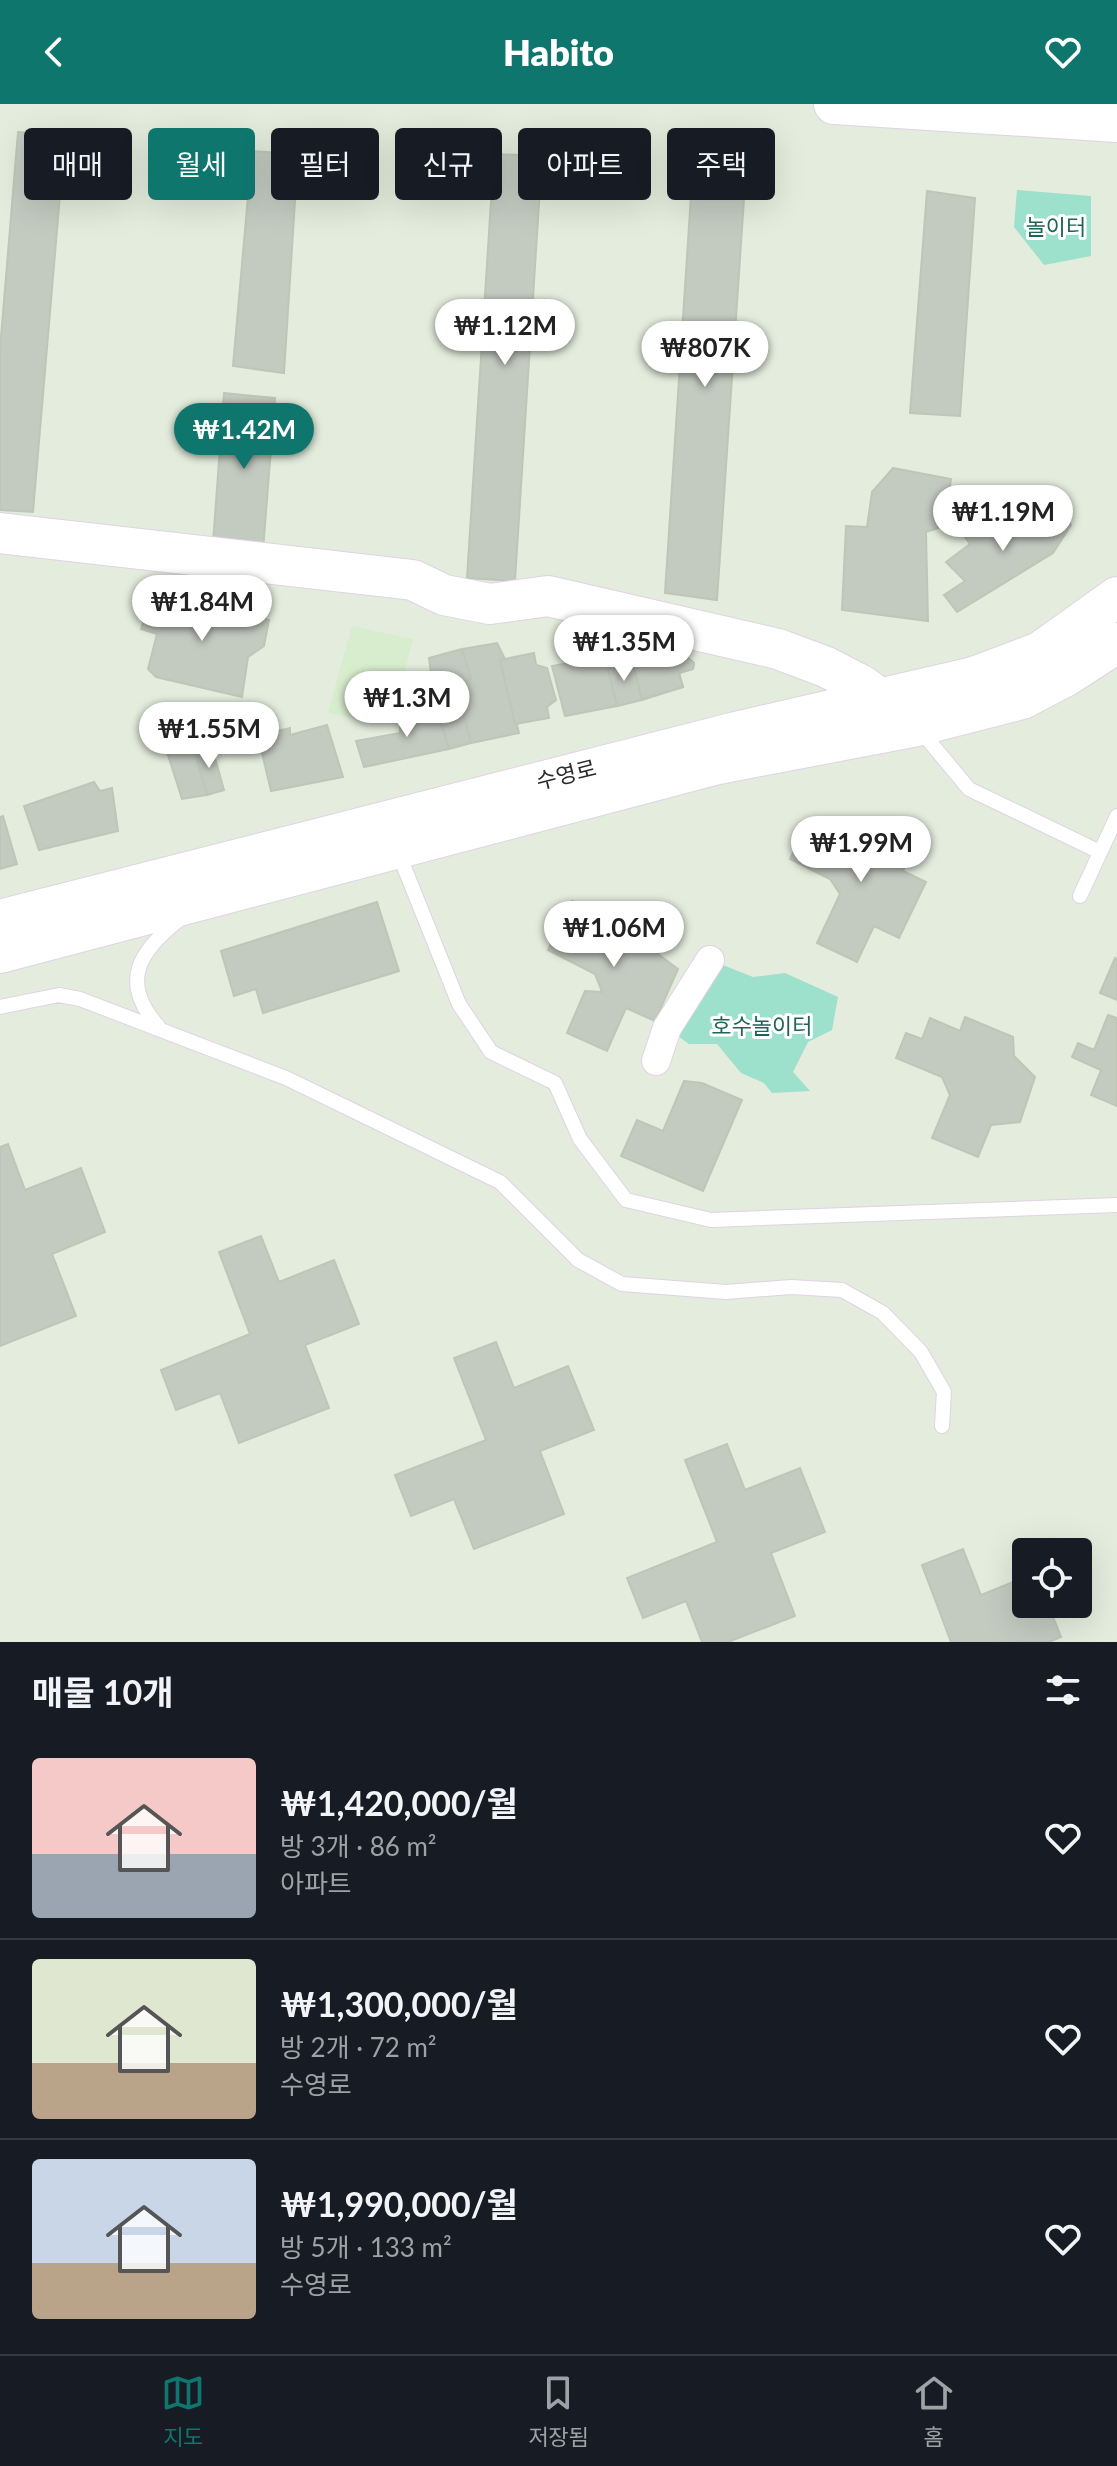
<!DOCTYPE html>
<html lang="ko">
<head>
<meta charset="utf-8">
<style>
	body { margin:0; font-family:Lato,"Noto Sans KR",sans-serif; background:#242831; color:#f1f3f6; height:100vh; display:flex; flex-direction:column; font-size:30px; white-space:nowrap }
	* { box-sizing:border-box; margin:0 }
	p { font-size:26px; color:#9ea1a6 }
	.icon { flex:none; width:44px; height:44px; fill:none; stroke:currentColor; stroke-width:2; stroke-linecap:round; stroke-linejoin:round }
	.map { position:relative; height:1538px; overflow:hidden }
	.drawer { display:flex; flex-direction:column; background:#171b24; flex:1 }
	.drawer>* { flex:none }
	.guide { position:absolute; left:24px; top:24px; width:1070px; height:72px; display:flex; gap:16px }
	.tools { position:absolute; left:1012px; top:1434px; display:grid; gap:16px }
	.tools a { display:grid; place-items:center; width:80px; height:80px; border-radius:8px; background:#171b24; box-shadow:0 8px 32px #0002; font-size:40px }
	.price { position:absolute; translate:-50% -68px; padding:0 18px; border-radius:28px; background:#fff; color:#222; font-size:26px; line-height:52px; filter:drop-shadow(0 2px 4px #0008) }
	.price::after { content:''; position:absolute; left:50%; top:48px; width:24px; height:18px; margin-left:-12px; background:inherit; clip-path:polygon(0 0,100% 0,50% 100%) }
	.price.current { background:#0f766e; color:#fff }
	ul { padding:0; list-style:none }
	li { display:flex; align-items:center; gap:24px; height:200px; padding:0 32px }
	li+li { border-top:2px solid #363941 }
	li span { display:grid; place-items:center; flex:none; width:224px; height:160px; border-radius:8px; color:#555 }
	li>.icon { margin-inline-start:auto }
	span .icon { width:96px; height:96px; fill:#fffc; stroke-width:1 }
	li b { font-size:34px }
	h2 { display:flex; justify-content:space-between; align-items:center; height:96px; padding:0 32px; font-size:34px }
	.pill { padding:0 28px; border-radius:8px; background:#171b24; box-shadow:0 8px 32px #0002; font-size:28px; line-height:72px }
	.pill.current { background:#0f766e; color:#fff }
	header { display:flex; justify-content:space-between; align-items:center; height:104px; padding:0 32px; background:#0f766e; color:#fff; font-size:36px; font-weight:800 }
	.tabs { display:flex; justify-content:space-around; align-items:center; height:112px; border-top:2px solid #363941; background:#171b24; font-size:22px; color:#9ea1a6 }
	.tabs a { display:grid; justify-items:center; gap:4px }
	.tabs .current { color:#0f766e }
	.map>svg:first-child { display:block }
</style>
</head>
<body>
<header><svg class="icon" aria-label="back" viewBox="0 0 24 24"><path d="M15 5l-7 7 7 7"/></svg>Habito<svg class="icon" aria-label="heart" viewBox="0 0 24 24"><path d="M12 20l-8-8c-3-5 5-10 8-4 3-6 11-1 8 4z"/></svg></header>
<div class="map">
<svg width="1117" height="1538" viewBox="0 0 1117 1538">
	<rect width="100%" height="100%" fill="#e3ecdd"/>
	<path fill="#d7edce" d="M 352,522 L 413,535 L 395,605 L 372,618 L 328,609 Z"/>
	<g fill="#9de0cb">
		<path d="M 1017,86 L 1091,92 L 1091,152 L 1044,161 L 1014,123 Z"/>
		<path d="M 710,856 L 753,873 L 785,869 L 838,893 L 832,926 L 808,938 L 793,968 L 810,987 L 772,989 L 764,979 L 741,969 L 717,940 L 689,940 L 667,924 Z"/>
	</g>
	<g fill="#c3cac0" stroke="#bcc7b7" stroke-width="2">
		<path d="M 18,28 L 65,32 L 33,408 L 0,406 L 0,245 Z"/>
		<path d="M 252,47 L 298,50 L 284,269 L 233,262 Z"/>
		<path d="M 494,50 L 542,52 L 515,477 L 467,474 Z"/>
		<path d="M 692,76 L 745,80 L 717,496 L 665,489 Z"/>
		<path d="M 927,87 L 975,94 L 960,312 L 910,309 Z"/>
		<path d="M 224,289 L 275,294 L 263,446 L 213,439 Z"/>
		<path d="M 893,364 L 951,375 L 944,422 L 926,428 L 928,517 L 842,506 L 846,422 L 867,423 L 872,388 Z"/>
		<path d="M 1042,403 L 1062,404 L 1071,421 L 1053,449 L 957,508 L 944,491 L 965,477 L 946,458 L 970,440 L 959,425 L 983,410 L 1001,437 Z"/>
		<path d="M 153,488 L 269,516 L 264,542 L 248,553 L 242,593 L 156,573 L 148,565 L 157,530 L 141,525 Z"/>
		<path d="M 497,539 L 505,555 L 500,556 L 519,629 L 471,639 L 456,581 L 471,575 L 462,545 Z"/>
		<path d="M 462,545 L 471,575 L 456,581 L 471,639 L 449,645 L 435,600 L 429,554 Z"/>
		<path d="M 534,549 L 536,561 L 547,564 L 556,596 L 547,603 L 549,614 L 515,620 L 500,556 Z"/>
		<path d="M 613,551 L 615,559 L 607,560 L 617,602 L 565,612 L 552,562 Z"/>
		<path d="M 674,552 L 675,558 L 688,554 L 694,559 L 693,565 L 679,569 L 683,583 L 642,596 L 632,556 Z"/>
		<path d="M 674,552 L 675,558 L 688,554 L 694,559 L 693,565 L 679,569 L 683,583 L 617,602 L 607,560 Z"/>
		<path d="M 632,556 L 642,596 L 617,602 L 607,560 Z"/>
		<path d="M 435,600 L 449,645 L 364,663 L 356,637 L 400,629 L 400,612 Z"/>
		<path d="M 327,621 L 343,673 L 271,687 L 258,632 L 290,624 L 290,631 Z"/>
		<path d="M 211,640 L 224,686 L 207,691 L 194,645 Z"/>
		<path d="M 194,645 L 207,691 L 182,695 L 167,648 Z"/>
		<path d="M 94,678 L 100,687 L 112,684 L 118,727 L 39,746 L 24,702 Z"/>
		<path d="M 3,712 L 17,760 L 0,765 L 0,713 Z"/>
		<path d="M 808,718 L 846,736 L 862,718 L 914,743 L 903,767 L 926,778 L 899,834 L 874,822 L 857,858 L 817,839 L 840,790 L 830,775 L 790,755 Z"/>
		<path d="M 572,797 L 598,811 L 620,803 L 663,824 L 658,850 L 678,865 L 655,917 L 626,904 L 607,947 L 567,929 L 585,887 L 602,888 L 595,870 L 548,846 Z"/>
		<path d="M 377,798 L 399,867 L 263,909 L 256,885 L 234,892 L 221,847 Z"/>
		<path d="M 1115,854 L 1117,855 L 1117,896 L 1100,889 Z"/>
		<path d="M 1108,911 L 1117,914 L 1117,1002 L 1091,991 L 1101,966 L 1072,953 L 1078,939 L 1094,946 Z"/>
		<path d="M 965,913 L 1013,933 L 1014,952 L 1035,973 L 1020,1018 L 991,1021 L 978,1053 L 932,1034 L 950,991 L 942,973 L 896,954 L 906,929 L 922,935 L 930,914 L 960,927 Z"/>
		<path d="M 684,977 L 702,979 L 742,996 L 703,1087 L 621,1052 L 637,1016 L 663,1027 Z"/>
		<path d="M 8,1040 L 25,1086 L 81,1064 L 105,1128 L 52,1150 L 76,1212 L 0,1242 L 0,1043 Z"/>
		<path d="M 261,1132 L 279,1178 L 334,1156 L 359,1220 L 305,1241 L 329,1304 L 239,1339 L 220,1289 L 176,1306 L 161,1266 L 250,1230 L 219,1148 Z"/>
		<path d="M 496,1238 L 514,1284 L 568,1262 L 594,1326 L 540,1347 L 564,1410 L 474,1445 L 454,1395 L 411,1412 L 395,1371 L 486,1336 L 454,1254 Z"/>
		<path d="M 727,1340 L 745,1386 L 800,1364 L 825,1428 L 771,1449 L 795,1512 L 728,1538 L 702,1538 L 686,1497 L 643,1514 L 627,1474 L 717,1438 L 685,1356 Z"/>
		<path d="M 963,1445 L 981,1491 L 1026,1473 L 1026,1500 L 1048,1500 L 1061,1533 L 1049,1538 L 951,1538 L 922,1461 Z"/>
	</g>
	<g fill="none" stroke-linecap="round" stroke-linejoin="round">
		<defs>
			<g id="lane">
				<path d="M 920,626 L 969,685 L 1100,748"/>
				<path d="M 398,748 L 459,900 L 491,948 L 555,979 L 580,1035 L 626,1096 L 711,1116 L 1117,1101"/>
				<path d="M 1080,792 L 1117,712"/>
				<path d="M 0,903 L 59,891 L 80,895 L 286,974 L 500,1078 L 578,1156 L 622,1180 L 726,1188 L 791,1183 L 842,1186 L 883,1209 L 921,1248 L 944,1288 L 942,1322"/>
				<path d="M 158,922 C 119,878 139,847 180,815"/>
			</g>
			<path id="street" d="M 656,957 L 667,924 L 710,856"/>
			<g id="secondary">
				<path d="M 834,0 L 1117,18"/>
				<path d="M 0,429 L 413,476 L 444,491 L 490,500 L 548,492 L 778,545 L 826,563 L 861,581 L 894,605"/>
				<path d="M 0,816 L 736,628 L 974,573 L 1040,548 L 1117,493"/>
				<path d="M 0,849 L 718,660 L 917,622 L 1022,595 L 1066,572 L 1117,539"/>
			</g>
		</defs>
		<use href="#lane" stroke="#e0d3e3" stroke-width="16"/>
		<use href="#street" stroke="#e0d3e3" stroke-width="30"/>
		<use href="#secondary" stroke="#e0d3e3" stroke-width="42"/>
		<use href="#lane" stroke="#fff" stroke-width="14"/>
		<use href="#street" stroke="#fff" stroke-width="28"/>
		<use href="#secondary" stroke="#fff" stroke-width="40"/>
	</g>
	<g text-anchor="middle" dominant-baseline="central" stroke-width="6" stroke-linejoin="round" paint-order="stroke">
		<g font-size="22" fill="#1e6458" stroke="#fff">
			<text x="1056" y="122">놀이터</text>
			<text x="762" y="921">호수놀이터</text>
		</g>
		<g font-size="22" fill="#2b2b2b" stroke="#fff">
			<text transform="translate(566 670) rotate(-14)">수영로</text>
		</g>
	</g>
</svg>
<div class="tools">
<a><svg class="icon" aria-label="locate" viewBox="0 0 24 24"><circle cx="12" cy="12" r="6"/><path d="M12 2v4M12 18v4M2 12h4M18 12h4"/></svg></a>
</div>
<b class="price" style="left:505px;top:263px">₩1.12M</b>
<b class="price" style="left:705px;top:285px">₩807K</b>
<b class="price current" style="left:244px;top:367px">₩1.42M</b>
<b class="price" style="left:1003px;top:449px">₩1.19M</b>
<b class="price" style="left:202px;top:539px">₩1.84M</b>
<b class="price" style="left:624px;top:579px">₩1.35M</b>
<b class="price" style="left:407px;top:635px">₩1.3M</b>
<b class="price" style="left:209px;top:666px">₩1.55M</b>
<b class="price" style="left:861px;top:780px">₩1.99M</b>
<b class="price" style="left:614px;top:865px">₩1.06M</b>
<div class="guide">
<a class="pill">매매</a>
<a class="pill current">월세</a>
<a class="pill">필터</a>
<a class="pill">신규</a>
<a class="pill">아파트</a>
<a class="pill">주택</a>
</div>
</div>
<section class="drawer">
<h2>매물 10개<svg class="icon" aria-label="filters" viewBox="0 0 24 24"><path d="M4 7h16M4 17h16"/><circle cx="9" cy="7" r="2"/><circle cx="15" cy="17" r="2"/></svg></h2>
<ul>
<li><span style="background:linear-gradient(#f6c9c9 60%,#9aa5b1 0)"><svg class="icon" aria-label="home" viewBox="0 0 24 24"><path d="M3 11l9-7 9 7M6 9v11h12V9"/></svg></span><div><b>₩1,420,000/월</b><p>방 3개 · 86 m²</p><p>아파트</p></div><svg class="icon" aria-label="heart" viewBox="0 0 24 24"><path d="M12 20l-8-8c-3-5 5-10 8-4 3-6 11-1 8 4z"/></svg></li>
<li><span style="background:linear-gradient(#dfe7d0 65%,#b9a48a 0)"><svg class="icon" aria-label="home" viewBox="0 0 24 24"><path d="M3 11l9-7 9 7M6 9v11h12V9"/></svg></span><div><b>₩1,300,000/월</b><p>방 2개 · 72 m²</p><p>수영로</p></div><svg class="icon" aria-label="heart" viewBox="0 0 24 24"><path d="M12 20l-8-8c-3-5 5-10 8-4 3-6 11-1 8 4z"/></svg></li>
<li><span style="background:linear-gradient(#c9d6e8 65%,#b9a48a 0)"><svg class="icon" aria-label="home" viewBox="0 0 24 24"><path d="M3 11l9-7 9 7M6 9v11h12V9"/></svg></span><div><b>₩1,990,000/월</b><p>방 5개 · 133 m²</p><p>수영로</p></div><svg class="icon" aria-label="heart" viewBox="0 0 24 24"><path d="M12 20l-8-8c-3-5 5-10 8-4 3-6 11-1 8 4z"/></svg></li>
</ul>
</section>
<nav class="tabs">
<a class="current"><svg class="icon" aria-label="map" viewBox="0 0 24 24"><path d="M3 6l6-2 6 2 6-2v14l-6 2-6-2-6 2zM9 4v14M15 6v14"/></svg>지도</a>
<a><svg class="icon" aria-label="saved" viewBox="0 0 24 24"><path d="M7 4h10v16l-5-4-5 4z"/></svg>저장됨</a>
<a><svg class="icon" aria-label="home" viewBox="0 0 24 24"><path d="M3 11l9-7 9 7M6 9v11h12V9"/></svg>홈</a>
</nav>
</body>
</html>
